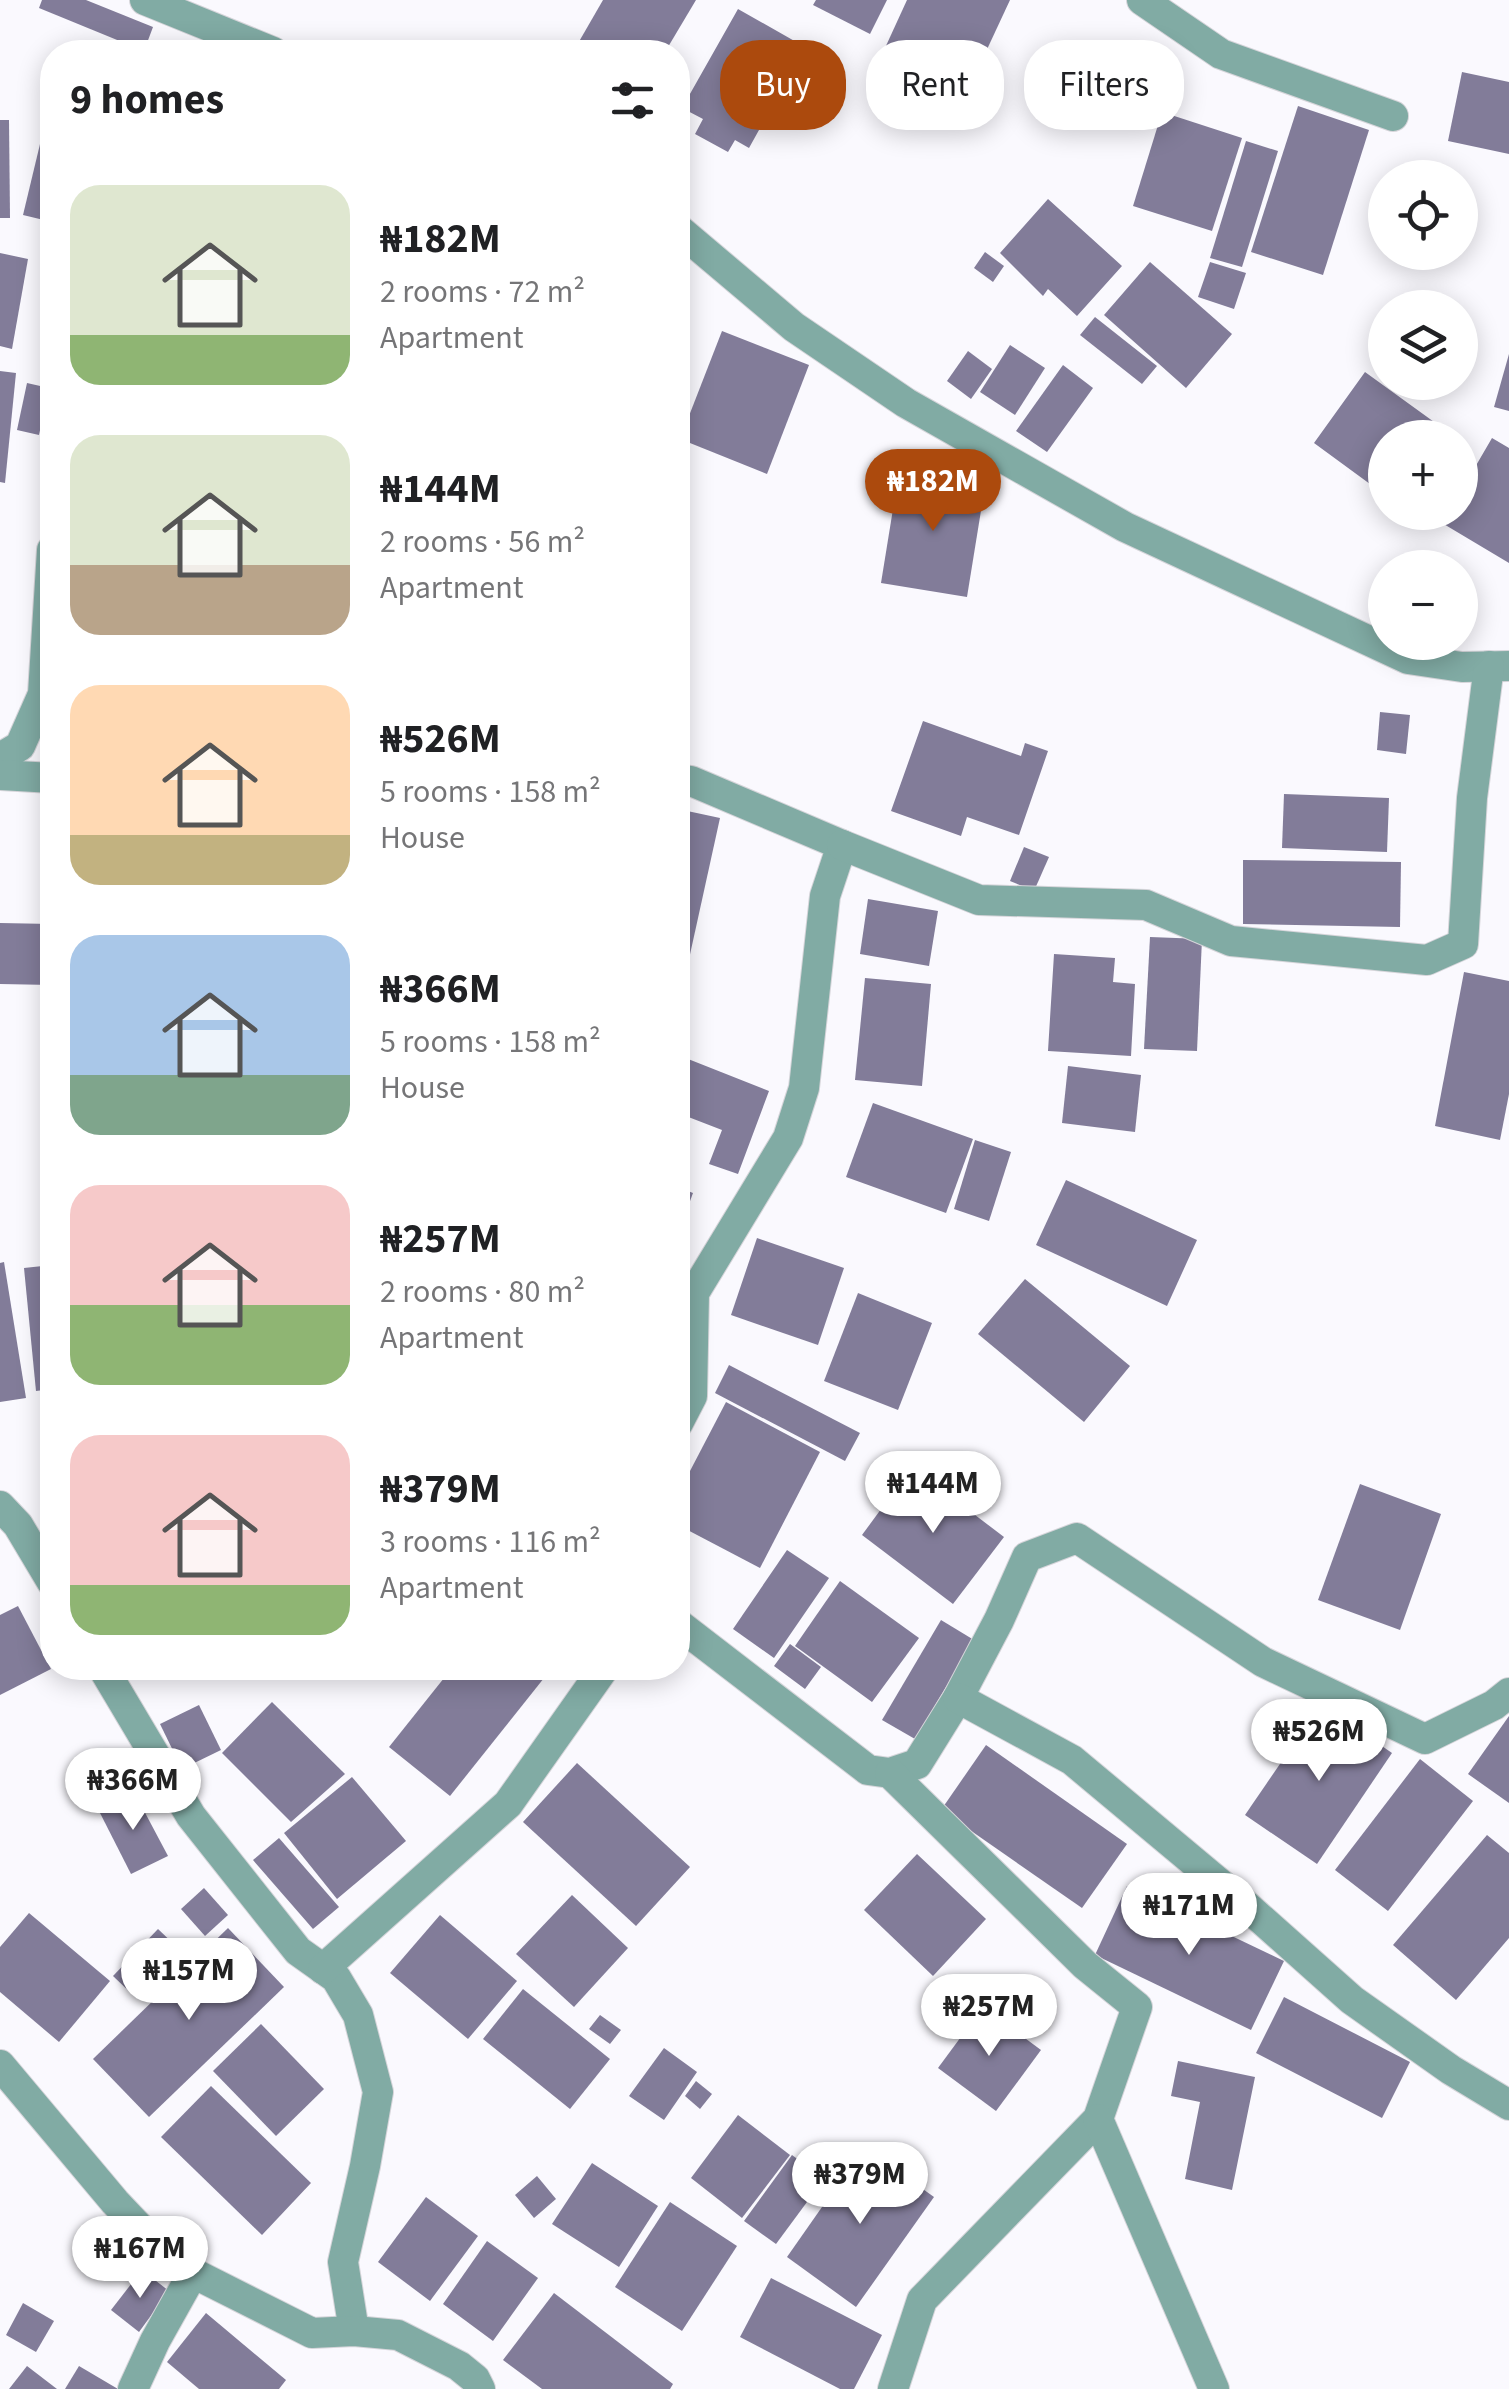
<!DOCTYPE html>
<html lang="en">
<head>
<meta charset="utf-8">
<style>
	body { margin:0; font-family:"Source Sans 3",sans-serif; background:#f2f2f2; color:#202124; height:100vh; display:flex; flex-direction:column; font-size:38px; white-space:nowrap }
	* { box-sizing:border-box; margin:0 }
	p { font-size:32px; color:#757577 }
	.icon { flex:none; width:55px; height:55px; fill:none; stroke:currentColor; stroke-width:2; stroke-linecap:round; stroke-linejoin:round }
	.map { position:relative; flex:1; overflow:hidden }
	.side { position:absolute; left:40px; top:40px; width:650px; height:1640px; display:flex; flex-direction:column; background:#fff; border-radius:40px; box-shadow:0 5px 25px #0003 }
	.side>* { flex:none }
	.banner { position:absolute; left:720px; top:40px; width:638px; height:90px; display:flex; gap:20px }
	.tools { position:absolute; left:1368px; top:160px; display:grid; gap:20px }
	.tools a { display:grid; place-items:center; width:110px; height:110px; border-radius:50%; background:#fff; box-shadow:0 5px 25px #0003; font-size:50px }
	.price { position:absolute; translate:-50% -85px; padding:0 22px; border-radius:35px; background:#fff; color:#222; font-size:32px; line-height:65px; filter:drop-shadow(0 2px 5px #0008) }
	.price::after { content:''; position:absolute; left:50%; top:60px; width:30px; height:22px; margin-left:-15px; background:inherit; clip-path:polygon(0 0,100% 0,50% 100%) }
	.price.selected { background:#ac4a0d; color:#fff }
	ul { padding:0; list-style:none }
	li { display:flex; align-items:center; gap:30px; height:250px; padding:0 30px }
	li span { display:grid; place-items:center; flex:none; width:280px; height:200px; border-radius:30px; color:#555 }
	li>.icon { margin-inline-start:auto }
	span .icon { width:120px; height:120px; fill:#fffc; stroke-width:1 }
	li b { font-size:42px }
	h2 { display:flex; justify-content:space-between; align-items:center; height:120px; padding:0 30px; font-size:42px }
	.pill { padding:0 35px; border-radius:40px; background:#fff; box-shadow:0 5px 25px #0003; font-size:35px; line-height:90px }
	.pill.selected { background:#ac4a0d; color:#fff }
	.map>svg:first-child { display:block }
</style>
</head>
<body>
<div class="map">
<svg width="1509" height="2389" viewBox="0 0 1509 2389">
	<rect width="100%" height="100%" fill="#faf9fe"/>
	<g fill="#827c99">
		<path d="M 42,0 L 86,0 L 153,27 L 144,51 L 39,8 Z"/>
		<path d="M 603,0 L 696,0 L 665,52 L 573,52 Z"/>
		<path d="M 816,0 L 887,0 L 870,34 L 813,5 Z"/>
		<path d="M 907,0 L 1010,0 L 969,88 L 885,48 Z"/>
		<path d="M 738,9 L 805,47 L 749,148 L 735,140 L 728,152 L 695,134 L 703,119 L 682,108 Z"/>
		<path d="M 1462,72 L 1509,82 L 1509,154 L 1448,141 Z"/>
		<path d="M 1298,106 L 1369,130 L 1323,275 L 1251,252 Z"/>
		<path d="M 1162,112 L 1242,138 L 1212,231 L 1133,206 Z"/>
		<path d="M 46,119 L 52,121 L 52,222 L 23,215 Z"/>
		<path d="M 0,120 L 9,120 L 10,218 L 0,218 Z"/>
		<path d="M 1246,141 L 1278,151 L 1242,267 L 1210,258 Z"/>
		<path d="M 1048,199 L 1122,266 L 1077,316 L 1048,289 L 1043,296 L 1000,253 Z"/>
		<path d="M 985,252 L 1004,266 L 993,282 L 974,268 Z"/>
		<path d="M 0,253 L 28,259 L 12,349 L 0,346 Z"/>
		<path d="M 1150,262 L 1232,334 L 1186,388 L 1104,315 Z"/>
		<path d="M 1210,262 L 1246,273 L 1234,309 L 1198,297 Z"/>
		<path d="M 1095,317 L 1157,366 L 1142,384 L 1080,335 Z"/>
		<path d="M 722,331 L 809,365 L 767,474 L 680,439 Z"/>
		<path d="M 1010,345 L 1045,368 L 1015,415 L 980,392 Z"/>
		<path d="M 968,351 L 992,369 L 971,399 L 947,381 Z"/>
		<path d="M 1509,354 L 1509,411 L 1494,407 Z"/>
		<path d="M 1063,365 L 1093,388 L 1047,452 L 1016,431 Z"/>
		<path d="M 0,371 L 16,373 L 5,483 L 0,482 Z"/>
		<path d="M 1365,372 L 1441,427 L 1434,438 L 1385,438 L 1385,495 L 1314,443 Z"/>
		<path d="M 27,383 L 49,388 L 39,435 L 17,430 Z"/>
		<path d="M 1492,438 L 1509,448 L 1509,563 L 1442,523 L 1448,512 L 1460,512 L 1460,493 Z"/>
		<path d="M 899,472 L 985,486 L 967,597 L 881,583 Z"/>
		<path d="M 1380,712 L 1410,715 L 1406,754 L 1377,750 Z"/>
		<path d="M 923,721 L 1021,756 L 1025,743 L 1048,751 L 1019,835 L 967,817 L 961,836 L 891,811 Z"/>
		<path d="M 1284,794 L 1389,798 L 1387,852 L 1282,848 Z"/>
		<path d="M 678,809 L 720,818 L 689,959 L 678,956 Z"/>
		<path d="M 50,828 L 52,828 L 52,903 L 43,902 Z"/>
		<path d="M 1024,847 L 1049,857 L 1034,891 L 1010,881 Z"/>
		<path d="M 1243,860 L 1401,862 L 1400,927 L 1243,924 Z"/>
		<path d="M 868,899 L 938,911 L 929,966 L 860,954 Z"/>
		<path d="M 0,923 L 52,924 L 52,985 L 0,984 Z"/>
		<path d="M 1150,937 L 1202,939 L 1197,1051 L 1144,1049 Z"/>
		<path d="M 1054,954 L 1115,958 L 1113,982 L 1135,984 L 1131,1056 L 1048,1051 Z"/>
		<path d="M 1464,972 L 1509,981 L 1509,1094 L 1500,1140 L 1435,1126 Z"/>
		<path d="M 865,978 L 931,984 L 922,1086 L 855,1080 Z"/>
		<path d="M 678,1055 L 769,1091 L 738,1174 L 709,1164 L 722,1130 L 678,1113 Z"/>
		<path d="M 1068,1066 L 1141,1075 L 1135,1132 L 1062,1123 Z"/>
		<path d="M 873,1103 L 973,1139 L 946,1213 L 846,1177 Z"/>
		<path d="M 975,1140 L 1011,1152 L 989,1221 L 954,1209 Z"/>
		<path d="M 1066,1180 L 1197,1240 L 1167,1306 L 1036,1245 Z"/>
		<path d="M 678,1187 L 693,1193 L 678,1234 Z"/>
		<path d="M 757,1238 L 844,1268 L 818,1345 L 731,1315 Z"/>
		<path d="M 4,1262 L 26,1398 L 0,1402 L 0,1263 Z"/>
		<path d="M 52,1265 L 52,1389 L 36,1391 L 24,1268 Z"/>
		<path d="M 1025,1279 L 1130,1366 L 1084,1422 L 978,1334 Z"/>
		<path d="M 858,1293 L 932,1323 L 898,1410 L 824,1381 Z"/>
		<path d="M 729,1365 L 860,1433 L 845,1461 L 715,1393 Z"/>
		<path d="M 726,1402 L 820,1452 L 760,1568 L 678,1525 L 678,1494 Z"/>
		<path d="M 912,1467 L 1004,1537 L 953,1604 L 862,1535 Z"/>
		<path d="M 1360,1484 L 1441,1514 L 1400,1630 L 1318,1600 Z"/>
		<path d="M 787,1550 L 829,1578 L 774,1658 L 733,1629 Z"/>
		<path d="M 840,1581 L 919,1638 L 872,1702 L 795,1646 Z"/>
		<path d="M 18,1606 L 51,1669 L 0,1695 L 0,1615 Z"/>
		<path d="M 941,1620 L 974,1640 L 915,1739 L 882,1720 Z"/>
		<path d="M 790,1644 L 821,1667 L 805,1689 L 774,1666 Z"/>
		<path d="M 452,1668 L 552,1668 L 450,1796 L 389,1747 Z"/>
		<path d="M 272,1702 L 345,1774 L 291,1822 L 222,1753 Z"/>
		<path d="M 1321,1704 L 1392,1753 L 1317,1864 L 1245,1815 Z"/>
		<path d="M 199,1705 L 221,1750 L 182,1769 L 160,1724 Z"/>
		<path d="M 1509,1716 L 1509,1803 L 1468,1774 Z"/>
		<path d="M 986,1745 L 1127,1844 L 1082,1908 L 941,1810 Z"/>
		<path d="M 1420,1759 L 1473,1801 L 1388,1911 L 1335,1870 Z"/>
		<path d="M 577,1763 L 690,1867 L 636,1926 L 523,1822 Z"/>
		<path d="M 352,1777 L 406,1841 L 337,1899 L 284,1833 Z"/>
		<path d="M 134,1792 L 168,1856 L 131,1874 L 99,1811 Z"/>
		<path d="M 1487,1835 L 1509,1853 L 1509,1938 L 1456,2000 L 1393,1945 Z"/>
		<path d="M 279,1838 L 339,1907 L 313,1929 L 253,1860 Z"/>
		<path d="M 917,1854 L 986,1919 L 933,1976 L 864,1910 Z"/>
		<path d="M 1127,1886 L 1284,1961 L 1251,2030 L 1095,1955 Z"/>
		<path d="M 204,1888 L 228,1915 L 205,1936 L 181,1909 Z"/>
		<path d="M 572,1895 L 628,1948 L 574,2007 L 516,1954 Z"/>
		<path d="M 29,1913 L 110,1981 L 59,2042 L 0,1992 L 0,1947 Z"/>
		<path d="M 440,1915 L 517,1981 L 468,2039 L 390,1973 Z"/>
		<path d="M 228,1928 L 284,1987 L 149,2117 L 93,2059 Z"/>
		<path d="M 158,1929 L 180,1950 L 136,1998 L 113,1976 Z"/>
		<path d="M 523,1989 L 610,2059 L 570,2109 L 483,2039 Z"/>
		<path d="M 1284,1997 L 1410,2062 L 1382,2118 L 1256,2053 Z"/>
		<path d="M 983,2007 L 1041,2050 L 996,2111 L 938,2068 Z"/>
		<path d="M 600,2015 L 621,2030 L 610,2044 L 589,2029 Z"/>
		<path d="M 261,2024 L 324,2089 L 276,2136 L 213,2071 Z"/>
		<path d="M 664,2048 L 697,2072 L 664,2120 L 629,2096 Z"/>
		<path d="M 1178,2061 L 1255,2077 L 1232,2190 L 1185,2179 L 1200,2102 L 1171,2096 Z"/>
		<path d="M 696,2081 L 712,2094 L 700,2109 L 685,2096 Z"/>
		<path d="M 211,2086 L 311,2183 L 262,2235 L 161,2137 Z"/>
		<path d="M 738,2115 L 790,2155 L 742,2218 L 691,2178 Z"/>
		<path d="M 864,2147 L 934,2197 L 856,2307 L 787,2257 Z"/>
		<path d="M 792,2155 L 824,2179 L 776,2244 L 744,2221 Z"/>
		<path d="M 592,2163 L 658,2206 L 619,2267 L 552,2224 Z"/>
		<path d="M 537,2176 L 556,2199 L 534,2218 L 515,2195 Z"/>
		<path d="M 426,2197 L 478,2236 L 430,2301 L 378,2262 Z"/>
		<path d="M 670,2202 L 737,2246 L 682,2331 L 615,2287 Z"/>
		<path d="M 487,2241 L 538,2278 L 493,2341 L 443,2304 Z"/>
		<path d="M 142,2270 L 169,2291 L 139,2332 L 111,2310 Z"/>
		<path d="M 771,2278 L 882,2335 L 854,2389 L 840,2389 L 740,2337 Z"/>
		<path d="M 554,2293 L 673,2384 L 670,2389 L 542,2389 L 503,2360 Z"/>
		<path d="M 23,2303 L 54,2321 L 36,2352 L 6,2335 Z"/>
		<path d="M 206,2313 L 286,2380 L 279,2389 L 199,2389 L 167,2362 Z"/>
		<path d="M 27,2366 L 57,2389 L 9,2389 Z"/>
		<path d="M 79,2366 L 118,2389 L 65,2389 Z"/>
	</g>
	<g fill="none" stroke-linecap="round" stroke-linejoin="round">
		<defs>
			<g id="minor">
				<path d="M 145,0 L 273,52"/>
				<path d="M 1142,0 L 1221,54 L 1393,116"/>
				<path d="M 678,229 L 794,327 L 906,403 L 1125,527 L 1408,659 L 1462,667 L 1509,666"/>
				<path d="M 0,758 L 20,746 L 43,694 L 52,550"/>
				<path d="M 0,775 L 52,778"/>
				<path d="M 678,779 L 691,781 L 842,845 L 825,896 L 804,1088 L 788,1138 L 694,1293 L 692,1396 L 678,1423"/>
				<path d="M 842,845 L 979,900 L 1146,905 L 1231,941 L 1427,960 L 1463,944 L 1472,798 L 1489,666"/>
				<path d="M 0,1506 L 18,1525 L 52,1582"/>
				<path d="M 678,1624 L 868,1770 L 890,1773 L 917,1764 L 958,1698 L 999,1620 L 1027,1557 L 1077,1538 L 1263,1662 L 1425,1739 L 1494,1705 L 1509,1693"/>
				<path d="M 103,1668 L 191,1816 L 298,1951 L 336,1978 L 358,2015 L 378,2092 L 365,2166 L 343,2262 L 354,2331"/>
				<path d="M 958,1698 L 1072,1760 L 1242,1902 L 1352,2000 L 1451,2070 L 1509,2105"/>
				<path d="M 890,1773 L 1085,1965 L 1137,2007 L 1098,2119 L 922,2300 L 893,2389"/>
				<path d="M 323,1969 L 508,1804 L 604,1668"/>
				<path d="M 0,2065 L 115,2202 L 154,2243 L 193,2273 L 312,2333 L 354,2331 L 398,2335 L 459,2366 L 475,2379 L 480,2389"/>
				<path d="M 1098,2119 L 1214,2389"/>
				<path d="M 133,2389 L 155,2341 L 193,2273"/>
			</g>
		</defs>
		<use href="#minor" stroke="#d6d5da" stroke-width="32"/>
		<use href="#minor" stroke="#81aba4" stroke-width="30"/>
	</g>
</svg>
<div class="tools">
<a><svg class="icon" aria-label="locate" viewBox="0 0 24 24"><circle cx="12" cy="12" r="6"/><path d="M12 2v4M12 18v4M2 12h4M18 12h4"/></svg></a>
<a><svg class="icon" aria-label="layers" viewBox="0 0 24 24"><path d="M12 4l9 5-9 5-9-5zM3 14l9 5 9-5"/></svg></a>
<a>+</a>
<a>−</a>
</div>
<b class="price selected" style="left:933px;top:534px">₦182M</b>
<b class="price" style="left:933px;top:1536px">₦144M</b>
<b class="price" style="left:1319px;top:1784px">₦526M</b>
<b class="price" style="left:133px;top:1833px">₦366M</b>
<b class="price" style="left:1189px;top:1958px">₦171M</b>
<b class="price" style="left:189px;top:2023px">₦157M</b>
<b class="price" style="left:989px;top:2059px">₦257M</b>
<b class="price" style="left:860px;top:2227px">₦379M</b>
<b class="price" style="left:140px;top:2301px">₦167M</b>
<div class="banner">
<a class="pill selected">Buy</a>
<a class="pill">Rent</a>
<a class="pill">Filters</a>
</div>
<section class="side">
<h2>9 homes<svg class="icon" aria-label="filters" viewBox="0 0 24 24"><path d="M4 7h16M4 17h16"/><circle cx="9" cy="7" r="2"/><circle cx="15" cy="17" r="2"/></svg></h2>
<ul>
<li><span style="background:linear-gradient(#dfe7d0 75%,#8fb573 0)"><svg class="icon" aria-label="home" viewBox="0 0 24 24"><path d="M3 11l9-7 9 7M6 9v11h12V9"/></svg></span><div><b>₦182M</b><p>2 rooms · 72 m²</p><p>Apartment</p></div></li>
<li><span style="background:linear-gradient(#dfe7d0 65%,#b9a48a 0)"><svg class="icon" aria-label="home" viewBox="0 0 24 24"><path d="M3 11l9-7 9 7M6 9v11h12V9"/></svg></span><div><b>₦144M</b><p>2 rooms · 56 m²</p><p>Apartment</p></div></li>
<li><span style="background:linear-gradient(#ffd9b3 75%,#c2b280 0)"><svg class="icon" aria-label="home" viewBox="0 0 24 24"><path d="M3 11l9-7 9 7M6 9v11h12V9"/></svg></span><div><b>₦526M</b><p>5 rooms · 158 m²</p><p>House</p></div></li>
<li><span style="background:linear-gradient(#a9c7e8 70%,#7fa58c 0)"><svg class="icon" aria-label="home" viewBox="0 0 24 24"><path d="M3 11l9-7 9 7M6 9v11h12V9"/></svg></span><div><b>₦366M</b><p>5 rooms · 158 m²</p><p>House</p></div></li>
<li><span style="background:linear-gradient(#f6c9c9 60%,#8fb573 0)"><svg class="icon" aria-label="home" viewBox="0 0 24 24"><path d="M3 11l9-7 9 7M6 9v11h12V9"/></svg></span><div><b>₦257M</b><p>2 rooms · 80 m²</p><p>Apartment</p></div></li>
<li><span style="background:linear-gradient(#f6c9c9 75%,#8fb573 0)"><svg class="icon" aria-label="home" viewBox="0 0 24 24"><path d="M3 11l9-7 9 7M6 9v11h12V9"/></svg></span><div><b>₦379M</b><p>3 rooms · 116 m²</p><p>Apartment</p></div></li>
</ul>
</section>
</div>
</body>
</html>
